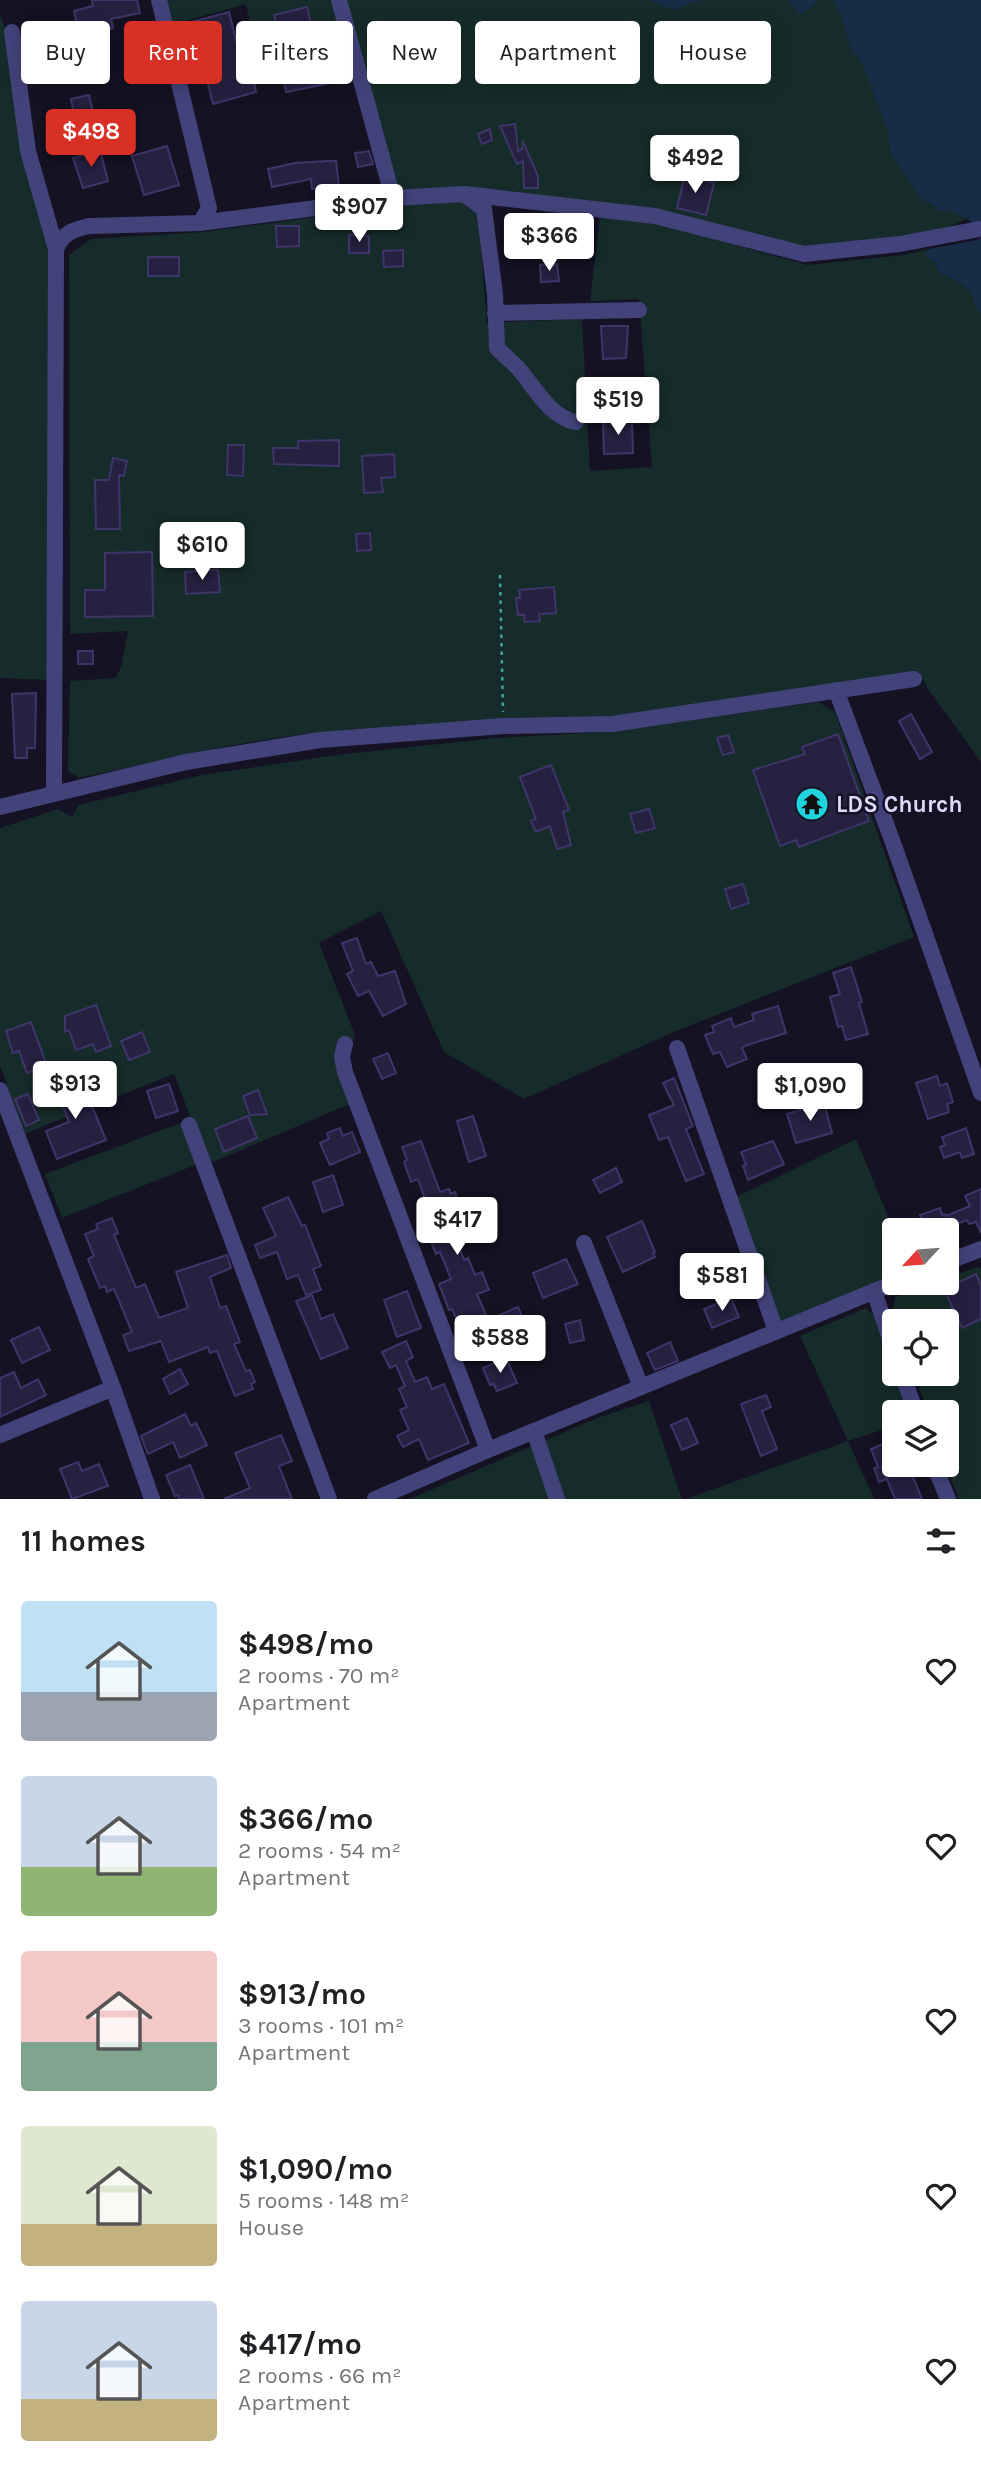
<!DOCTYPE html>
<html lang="en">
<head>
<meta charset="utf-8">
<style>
	body { margin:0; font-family:Karla,sans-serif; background:#f2f2f2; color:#202124; height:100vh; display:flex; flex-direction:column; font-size:26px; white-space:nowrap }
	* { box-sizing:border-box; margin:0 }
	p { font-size:23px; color:#757577 }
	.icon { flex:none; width:38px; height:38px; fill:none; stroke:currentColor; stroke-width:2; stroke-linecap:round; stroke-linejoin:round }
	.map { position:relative; height:1499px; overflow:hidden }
	.sheet { display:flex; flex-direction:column; background:#fff; flex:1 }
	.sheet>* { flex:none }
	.hud { position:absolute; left:21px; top:21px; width:940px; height:63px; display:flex; gap:14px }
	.needle { width:46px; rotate:244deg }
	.tools { position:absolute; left:882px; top:1218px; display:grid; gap:14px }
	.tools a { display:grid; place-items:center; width:77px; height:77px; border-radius:7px; background:#fff; box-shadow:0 4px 18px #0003; font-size:35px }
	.price { position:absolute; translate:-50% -60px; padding:0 16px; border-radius:7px; background:#fff; color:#222; font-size:23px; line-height:46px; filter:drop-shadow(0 2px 4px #0008) }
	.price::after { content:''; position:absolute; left:50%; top:42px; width:21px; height:16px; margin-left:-10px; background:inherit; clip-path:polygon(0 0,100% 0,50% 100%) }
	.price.selected { background:#d93025; color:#fff }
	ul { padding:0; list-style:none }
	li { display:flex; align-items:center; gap:21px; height:175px; padding:0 21px }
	li span { display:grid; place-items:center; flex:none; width:196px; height:140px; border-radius:7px; color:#555 }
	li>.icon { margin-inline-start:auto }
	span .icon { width:84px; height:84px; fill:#fffc; stroke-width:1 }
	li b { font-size:30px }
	h2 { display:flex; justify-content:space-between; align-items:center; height:84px; padding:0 21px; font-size:30px }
	.chip { padding:0 24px; border-radius:7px; background:#fff; box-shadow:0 4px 18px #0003; font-size:24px; line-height:63px }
	.chip.selected { background:#d93025; color:#fff }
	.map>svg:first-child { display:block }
</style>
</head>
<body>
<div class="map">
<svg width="981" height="1499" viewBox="0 0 981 1499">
	<rect width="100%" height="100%" fill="#141223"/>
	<g fill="#162c2a">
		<path d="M 164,0 L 910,0 L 966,219 L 933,234 L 803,251 L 482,190 L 399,189 L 393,181 L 348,29 L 339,38 L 258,59 L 246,4 L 171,25 Z"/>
		<path d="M 0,13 L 6,32 L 50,256 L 52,680 L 0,678 Z"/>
		<path d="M 463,199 L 478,212 L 487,323 L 582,319 L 590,471 L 652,467 L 639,299 L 590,301 L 600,216 L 654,222 L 807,265 L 903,255 L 929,249 L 974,255 L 981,250 L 981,762 L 928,689 L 919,672 C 817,684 716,704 615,716 C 527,727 438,724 350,730 C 258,736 168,759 79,778 L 68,771 L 70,681 L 116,678 L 121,667 L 128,631 L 70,634 L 69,255 L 91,239 L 204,232 L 361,211 L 392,203 Z"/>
		<path d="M 818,702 L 835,712 L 914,937 L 676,1031 L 524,1099 L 444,1052 L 381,911 L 319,943 L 355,1035 L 346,1057 L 359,1100 L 213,1162 L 198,1164 L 62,1218 L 45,1174 L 191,1119 L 174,1074 L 24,1134 L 0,1065 L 0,828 L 58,809 L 72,817 L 78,805 L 202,775 L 336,755 L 495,738 L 610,732 Z"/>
		<path d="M 856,1139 L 894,1231 L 894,1275 L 791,1325 L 777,1318 L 734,1198 Z"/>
		<path d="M 977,1267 L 981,1269 L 981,1499 L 959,1499 L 945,1465 L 947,1412 L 928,1412 L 915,1374 L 947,1374 L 947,1321 L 897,1321 L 893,1308 L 895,1297 L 934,1283 L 947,1283 L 947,1278 Z"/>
		<path d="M 866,1308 L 876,1317 L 907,1412 L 894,1412 L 894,1426 L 848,1441 L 874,1499 L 686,1499 L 848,1441 L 800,1336 Z"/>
		<path d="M 649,1401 L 682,1499 L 410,1499 L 597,1418 Z"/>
	</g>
	<g fill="#172c47">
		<path d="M 648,0 L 703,0 L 689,3 L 675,10 Z"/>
		<path d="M 788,0 L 817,0 L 811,7 L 800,15 Z"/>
		<path d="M 833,0 L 981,0 L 981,227 L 954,212 L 937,210 L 932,203 L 922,200 L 891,154 L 887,128 L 862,62 L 851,49 L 842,17 Z"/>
		<path d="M 981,237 L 981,315 C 972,304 976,301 972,294 C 967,286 948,275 939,273 L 935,262 L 925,256 L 929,249 L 977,240 Z"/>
	</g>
	<g fill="#262041" stroke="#3e366a" stroke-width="2">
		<path d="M 92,0 L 137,0 L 140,13 L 111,19 L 113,28 L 98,31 L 97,24 L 78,28 L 74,11 L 93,6 Z"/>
		<path d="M 307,7 L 313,32 L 280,40 L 274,15 Z"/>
		<path d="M 229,12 L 245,77 L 252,75 L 256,92 L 213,104 L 206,76 L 220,72 L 208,31 L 191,35 L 188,23 Z"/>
		<path d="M 320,55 L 326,84 L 286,92 L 283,78 L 289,76 L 286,63 Z"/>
		<path d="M 89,95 L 97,128 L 71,133 L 67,116 L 74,114 L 71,99 Z"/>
		<path d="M 515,124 L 518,151 L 522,149 L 523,142 L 538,176 L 538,188 L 524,188 L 523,161 L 517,164 L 500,126 Z"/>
		<path d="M 490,129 L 492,140 L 482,144 L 478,134 Z"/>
		<path d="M 167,146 L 179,185 L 144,195 L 132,156 Z"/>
		<path d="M 100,150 L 108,181 L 83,188 L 73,158 Z"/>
		<path d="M 369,151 L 373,164 L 358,167 L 355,153 Z"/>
		<path d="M 327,161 L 336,161 L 339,187 L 312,189 L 311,179 L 272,187 L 268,169 L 295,163 Z"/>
		<path d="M 685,175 L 714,183 L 706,215 L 677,208 Z"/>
		<path d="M 276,226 L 299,226 L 299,246 L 277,247 Z"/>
		<path d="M 349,235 L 369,236 L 369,253 L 349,253 Z"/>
		<path d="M 403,250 L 403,266 L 384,267 L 383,251 Z"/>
		<rect x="148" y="257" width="31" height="19"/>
		<path d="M 557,264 L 559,281 L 541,282 L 540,265 Z"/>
		<path d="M 601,326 L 628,326 L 626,358 L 603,359 Z"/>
		<path d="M 603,421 L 632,421 L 633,453 L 604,454 Z"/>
		<path d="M 339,440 L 339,466 L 274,464 L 273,448 L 298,448 L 298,441 Z"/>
		<path d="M 228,445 L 244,445 L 243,476 L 227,475 Z"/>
		<path d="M 394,454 L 395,477 L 381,478 L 383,492 L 364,493 L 362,456 Z"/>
		<path d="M 113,458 L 127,461 L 124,476 L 119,475 L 120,529 L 96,529 L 95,480 L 109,480 Z"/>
		<path d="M 370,533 L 371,550 L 357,551 L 356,534 Z"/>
		<path d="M 152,552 L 153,616 L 85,617 L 85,590 L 105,590 L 105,553 Z"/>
		<path d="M 218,570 L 220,592 L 186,594 L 185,572 Z"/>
		<path d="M 554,587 L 556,613 L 539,614 L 540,621 L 525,622 L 524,615 L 518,615 L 516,598 L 520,598 L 519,590 Z"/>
		<rect x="78" y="651" width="15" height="13"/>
		<path d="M 36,693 L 35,748 L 27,748 L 27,758 L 15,758 L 12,694 Z"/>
		<path d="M 911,714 L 932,752 L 920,759 L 899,721 Z"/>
		<path d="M 838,734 L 869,821 L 799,847 L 796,840 L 780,846 L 753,770 L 805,754 L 802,747 Z"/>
		<path d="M 728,735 L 734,752 L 723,755 L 717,738 Z"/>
		<path d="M 551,765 L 569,810 L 563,812 L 571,845 L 557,849 L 550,826 L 536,832 L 531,821 L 536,819 L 520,777 Z"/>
		<path d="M 649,809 L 655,828 L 636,833 L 630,814 Z"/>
		<path d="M 743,884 L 749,903 L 731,909 L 725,889 Z"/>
		<path d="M 357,938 L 366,964 L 371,962 L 378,976 L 395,971 L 406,1004 L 383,1016 L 369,991 L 358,996 L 347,974 L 353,971 L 342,943 Z"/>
		<path d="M 851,967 L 862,1002 L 859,1003 L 868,1034 L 846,1040 L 842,1026 L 838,1027 L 830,997 L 840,994 L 833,973 Z"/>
		<path d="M 96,1005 L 111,1046 L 96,1052 L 93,1044 L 76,1050 L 69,1030 L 65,1032 L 65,1016 Z"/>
		<path d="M 778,1006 L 786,1033 L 747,1045 L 742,1048 L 747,1059 L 727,1067 L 720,1052 L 713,1054 L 705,1035 L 714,1032 L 712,1026 L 731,1018 L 734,1027 L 754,1020 L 752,1014 Z"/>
		<path d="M 31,1022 L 47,1066 L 27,1073 L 19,1051 L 13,1053 L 6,1031 Z"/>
		<path d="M 142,1032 L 150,1052 L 129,1060 L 121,1041 Z"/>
		<path d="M 388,1053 L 396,1073 L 382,1079 L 373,1059 Z"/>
		<path d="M 937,1076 L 940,1086 L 947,1083 L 953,1102 L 947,1104 L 949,1112 L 928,1119 L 916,1083 Z"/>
		<path d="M 80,1077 L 106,1140 L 57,1159 L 46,1131 L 69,1122 L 55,1087 Z"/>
		<path d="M 674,1078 L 693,1126 L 686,1129 L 704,1174 L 686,1181 L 668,1137 L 659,1140 L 649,1115 L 674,1105 L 663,1083 Z"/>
		<path d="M 169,1084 L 178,1111 L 156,1118 L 147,1091 Z"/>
		<path d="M 258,1090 L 267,1114 L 250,1115 L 243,1096 Z"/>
		<path d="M 28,1094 L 39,1120 L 26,1126 L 15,1099 Z"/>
		<path d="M 824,1103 L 832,1133 L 796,1143 L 787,1114 Z"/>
		<path d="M 248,1116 L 257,1138 L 224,1152 L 215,1129 Z"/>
		<path d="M 473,1116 L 486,1156 L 469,1162 L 457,1121 Z"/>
		<path d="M 340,1128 L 343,1136 L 352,1132 L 360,1152 L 330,1165 L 320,1143 L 329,1139 L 327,1133 Z"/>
		<path d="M 966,1128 L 974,1154 L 962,1158 L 960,1152 L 944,1158 L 940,1147 L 945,1145 L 942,1137 Z"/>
		<path d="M 421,1141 L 440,1192 L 449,1189 L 451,1194 L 455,1192 L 463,1216 L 449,1220 L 464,1260 L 468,1258 L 475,1275 L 482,1272 L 489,1290 L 477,1294 L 488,1320 L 518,1307 L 528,1330 L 507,1340 L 502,1329 L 468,1344 L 452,1309 L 449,1310 L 439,1284 L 451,1279 L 440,1252 L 436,1254 L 430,1240 L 434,1238 L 422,1203 L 426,1202 L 418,1179 L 411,1182 L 404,1162 L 407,1160 L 402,1147 Z"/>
		<path d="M 773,1141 L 784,1164 L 748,1180 L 743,1166 L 746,1165 L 741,1152 Z"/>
		<path d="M 616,1168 L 622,1182 L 600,1193 L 593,1180 Z"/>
		<path d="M 333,1175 L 343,1205 L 323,1212 L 313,1182 Z"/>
		<path d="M 981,1189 L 981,1233 L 976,1222 L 969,1224 L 967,1220 L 940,1230 L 926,1230 L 920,1215 L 940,1208 L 942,1215 L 945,1214 L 946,1216 L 970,1206 L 965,1196 Z"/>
		<path d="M 288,1197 L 302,1226 L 305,1225 L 321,1266 L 313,1269 L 321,1290 L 306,1295 L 298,1275 L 287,1279 L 277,1252 L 260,1258 L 255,1245 L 276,1236 L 263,1208 Z"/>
		<path d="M 112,1218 L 118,1233 L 114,1235 L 136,1288 L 145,1284 L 159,1318 L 188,1308 L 176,1272 L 227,1255 L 231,1268 L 210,1277 L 220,1308 L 226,1306 L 240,1342 L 234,1344 L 246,1371 L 250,1370 L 255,1382 L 251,1384 L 253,1389 L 235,1396 L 217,1351 L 210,1353 L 208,1347 L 169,1362 L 161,1341 L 129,1351 L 123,1335 L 132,1332 L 114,1289 L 107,1292 L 105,1286 L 100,1288 L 88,1259 L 94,1256 L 85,1234 L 98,1229 L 96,1224 Z"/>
		<path d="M 642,1221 L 655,1252 L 653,1253 L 655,1257 L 623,1272 L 607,1237 Z"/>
		<path d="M 566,1259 L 578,1284 L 543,1298 L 533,1273 Z"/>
		<path d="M 976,1274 L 981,1285 L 981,1319 L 962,1328 L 944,1289 Z"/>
		<path d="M 407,1291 L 421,1328 L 397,1337 L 384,1300 Z"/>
		<path d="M 312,1295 L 321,1319 L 333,1314 L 348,1348 L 321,1359 L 296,1301 Z"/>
		<path d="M 731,1298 L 739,1317 L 712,1328 L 704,1309 Z"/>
		<path d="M 580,1320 L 584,1340 L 570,1343 L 565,1324 Z"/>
		<path d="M 39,1327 L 50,1350 L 22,1363 L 11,1340 Z"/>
		<path d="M 406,1341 L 413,1357 L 406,1361 L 415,1382 L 427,1377 L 432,1389 L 444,1384 L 469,1443 L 428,1460 L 419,1439 L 403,1447 L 397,1436 L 409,1430 L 400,1410 L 407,1407 L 399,1389 L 405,1386 L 396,1365 L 390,1368 L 382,1352 Z"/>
		<path d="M 670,1342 L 678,1361 L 655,1370 L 647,1353 Z"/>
		<path d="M 506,1358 L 517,1383 L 497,1391 L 494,1384 L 490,1385 L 483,1368 Z"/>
		<path d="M 180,1369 L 188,1384 L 170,1394 L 163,1379 Z"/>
		<path d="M 14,1372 L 21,1388 L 38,1379 L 46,1395 L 0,1417 L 0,1378 Z"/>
		<path d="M 766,1395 L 771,1407 L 762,1411 L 777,1449 L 761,1456 L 741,1404 Z"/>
		<path d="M 185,1414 L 191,1426 L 196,1423 L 207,1445 L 180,1458 L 173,1442 L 148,1454 L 141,1436 Z"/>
		<path d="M 687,1418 L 698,1443 L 682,1450 L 671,1425 Z"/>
		<path d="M 281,1435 L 292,1461 L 279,1466 L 292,1499 L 224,1499 L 250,1488 L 235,1453 Z"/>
		<path d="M 890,1441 L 894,1452 L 894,1465 L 908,1465 L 922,1499 L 895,1499 L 887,1479 L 879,1482 L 874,1468 L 878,1467 L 871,1449 Z"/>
		<path d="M 78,1462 L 82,1471 L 99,1464 L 108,1486 L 72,1499 L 60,1469 Z"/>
		<path d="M 190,1465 L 204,1499 L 179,1499 L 178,1495 L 175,1496 L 166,1475 Z"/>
	</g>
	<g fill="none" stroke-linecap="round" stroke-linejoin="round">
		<path stroke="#40a79c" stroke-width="2.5" stroke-dasharray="3.5 5" stroke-linecap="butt" d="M 500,575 L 503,712"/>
		<g stroke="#43437c" stroke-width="16">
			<path d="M 159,0 L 209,208 L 200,223"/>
			<path d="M 339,0 L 393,198"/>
			<path d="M 12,32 L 28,151 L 56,249"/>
			<path d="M 465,194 L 655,216 L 804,254 L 900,244 L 979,229"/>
			<path d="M 495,313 L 639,310"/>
			<path d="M 836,690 L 892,840 L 981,1093"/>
			<path d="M 54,793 L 56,249 C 63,233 72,230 89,226 L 200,223 L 393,198 L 464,194 L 484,209 L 495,294 L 497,348 C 504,355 511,361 518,368 C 534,386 550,418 576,422"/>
			<path d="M 0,807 L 186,762 L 320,740 L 503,726 L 612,724 L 914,679"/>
			<path d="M 345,1044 L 342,1057 L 345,1072 L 488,1450"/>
			<path d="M 677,1048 L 776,1331"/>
			<path d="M 0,1090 L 113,1388 L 152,1499"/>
			<path d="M 189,1125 L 329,1499"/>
			<path d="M 584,1243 L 641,1387"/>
			<path d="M 947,1262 L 981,1249"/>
			<path d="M 874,1291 L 894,1351"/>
			<path d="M 902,1374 L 916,1412"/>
			<path d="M 534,1431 L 557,1499"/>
			<path d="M 0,1435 L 113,1388"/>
			<path d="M 934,1465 L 948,1499"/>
			<path d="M 375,1499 L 488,1450 L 894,1283"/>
		</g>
	</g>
	<defs>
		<symbol id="temple-disc" viewBox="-11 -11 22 22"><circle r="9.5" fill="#20d4df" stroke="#141223"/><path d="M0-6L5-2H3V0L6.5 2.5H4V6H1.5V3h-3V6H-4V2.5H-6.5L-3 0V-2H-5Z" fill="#111"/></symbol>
	</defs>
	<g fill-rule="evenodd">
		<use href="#temple-disc" x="793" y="785" width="38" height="38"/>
	</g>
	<g text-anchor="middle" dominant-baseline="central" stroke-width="5" stroke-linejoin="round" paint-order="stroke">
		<g font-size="23" font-weight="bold" fill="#dcd9fa" stroke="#141223" text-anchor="start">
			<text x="836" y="804">LDS Church</text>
		</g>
	</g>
</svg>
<div class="tools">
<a><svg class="needle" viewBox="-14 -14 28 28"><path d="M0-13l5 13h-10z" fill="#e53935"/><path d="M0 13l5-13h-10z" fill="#757577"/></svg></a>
<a><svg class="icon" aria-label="locate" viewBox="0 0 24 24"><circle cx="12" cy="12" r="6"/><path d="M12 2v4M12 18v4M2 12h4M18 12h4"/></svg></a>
<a><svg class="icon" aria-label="layers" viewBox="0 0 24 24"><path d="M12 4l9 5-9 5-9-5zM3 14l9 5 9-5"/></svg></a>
</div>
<b class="price selected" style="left:91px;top:169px">$498</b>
<b class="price" style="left:695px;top:195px">$492</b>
<b class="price" style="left:359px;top:244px">$907</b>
<b class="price" style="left:549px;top:273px">$366</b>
<b class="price" style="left:618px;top:437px">$519</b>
<b class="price" style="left:202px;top:582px">$610</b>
<b class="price" style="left:75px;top:1121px">$913</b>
<b class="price" style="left:810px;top:1123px">$1,090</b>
<b class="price" style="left:457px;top:1257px">$417</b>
<b class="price" style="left:722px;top:1313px">$581</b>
<b class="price" style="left:500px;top:1375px">$588</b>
<div class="hud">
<a class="chip">Buy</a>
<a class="chip selected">Rent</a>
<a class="chip">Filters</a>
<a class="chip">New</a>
<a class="chip">Apartment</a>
<a class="chip">House</a>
</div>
</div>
<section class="sheet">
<h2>11 homes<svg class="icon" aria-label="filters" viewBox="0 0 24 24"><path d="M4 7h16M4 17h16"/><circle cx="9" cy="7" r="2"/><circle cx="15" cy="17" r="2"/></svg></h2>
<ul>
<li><span style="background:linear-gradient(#bfe0f5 65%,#9aa5b1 0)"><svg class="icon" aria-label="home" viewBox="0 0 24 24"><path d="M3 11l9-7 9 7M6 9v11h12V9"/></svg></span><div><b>$498/mo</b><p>2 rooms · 70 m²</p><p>Apartment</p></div><svg class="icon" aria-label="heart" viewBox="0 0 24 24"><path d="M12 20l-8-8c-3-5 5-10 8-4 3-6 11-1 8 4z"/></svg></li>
<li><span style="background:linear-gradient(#c9d6e8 65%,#8fb573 0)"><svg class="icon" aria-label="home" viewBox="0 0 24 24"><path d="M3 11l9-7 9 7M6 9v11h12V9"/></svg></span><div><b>$366/mo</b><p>2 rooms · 54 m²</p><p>Apartment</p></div><svg class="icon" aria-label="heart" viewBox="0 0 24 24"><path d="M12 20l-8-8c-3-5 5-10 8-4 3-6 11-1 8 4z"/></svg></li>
<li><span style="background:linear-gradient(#f6c9c9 65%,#7fa58c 0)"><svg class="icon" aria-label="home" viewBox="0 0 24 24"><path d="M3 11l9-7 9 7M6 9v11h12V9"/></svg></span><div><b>$913/mo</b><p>3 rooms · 101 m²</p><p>Apartment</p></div><svg class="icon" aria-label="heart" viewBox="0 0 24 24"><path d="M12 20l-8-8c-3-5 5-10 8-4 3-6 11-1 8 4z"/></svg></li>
<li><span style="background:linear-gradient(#dfe7d0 70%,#c2b280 0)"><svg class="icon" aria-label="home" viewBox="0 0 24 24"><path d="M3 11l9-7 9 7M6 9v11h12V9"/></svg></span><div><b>$1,090/mo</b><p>5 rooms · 148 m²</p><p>House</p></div><svg class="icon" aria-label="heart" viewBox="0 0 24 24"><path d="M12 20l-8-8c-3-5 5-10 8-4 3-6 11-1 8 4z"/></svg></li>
<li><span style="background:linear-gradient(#c9d6e8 70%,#c2b280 0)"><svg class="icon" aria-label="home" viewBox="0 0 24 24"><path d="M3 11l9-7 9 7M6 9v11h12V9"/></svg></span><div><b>$417/mo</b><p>2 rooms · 66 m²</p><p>Apartment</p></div><svg class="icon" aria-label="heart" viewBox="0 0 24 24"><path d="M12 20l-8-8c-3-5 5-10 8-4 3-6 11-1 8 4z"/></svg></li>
</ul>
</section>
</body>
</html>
